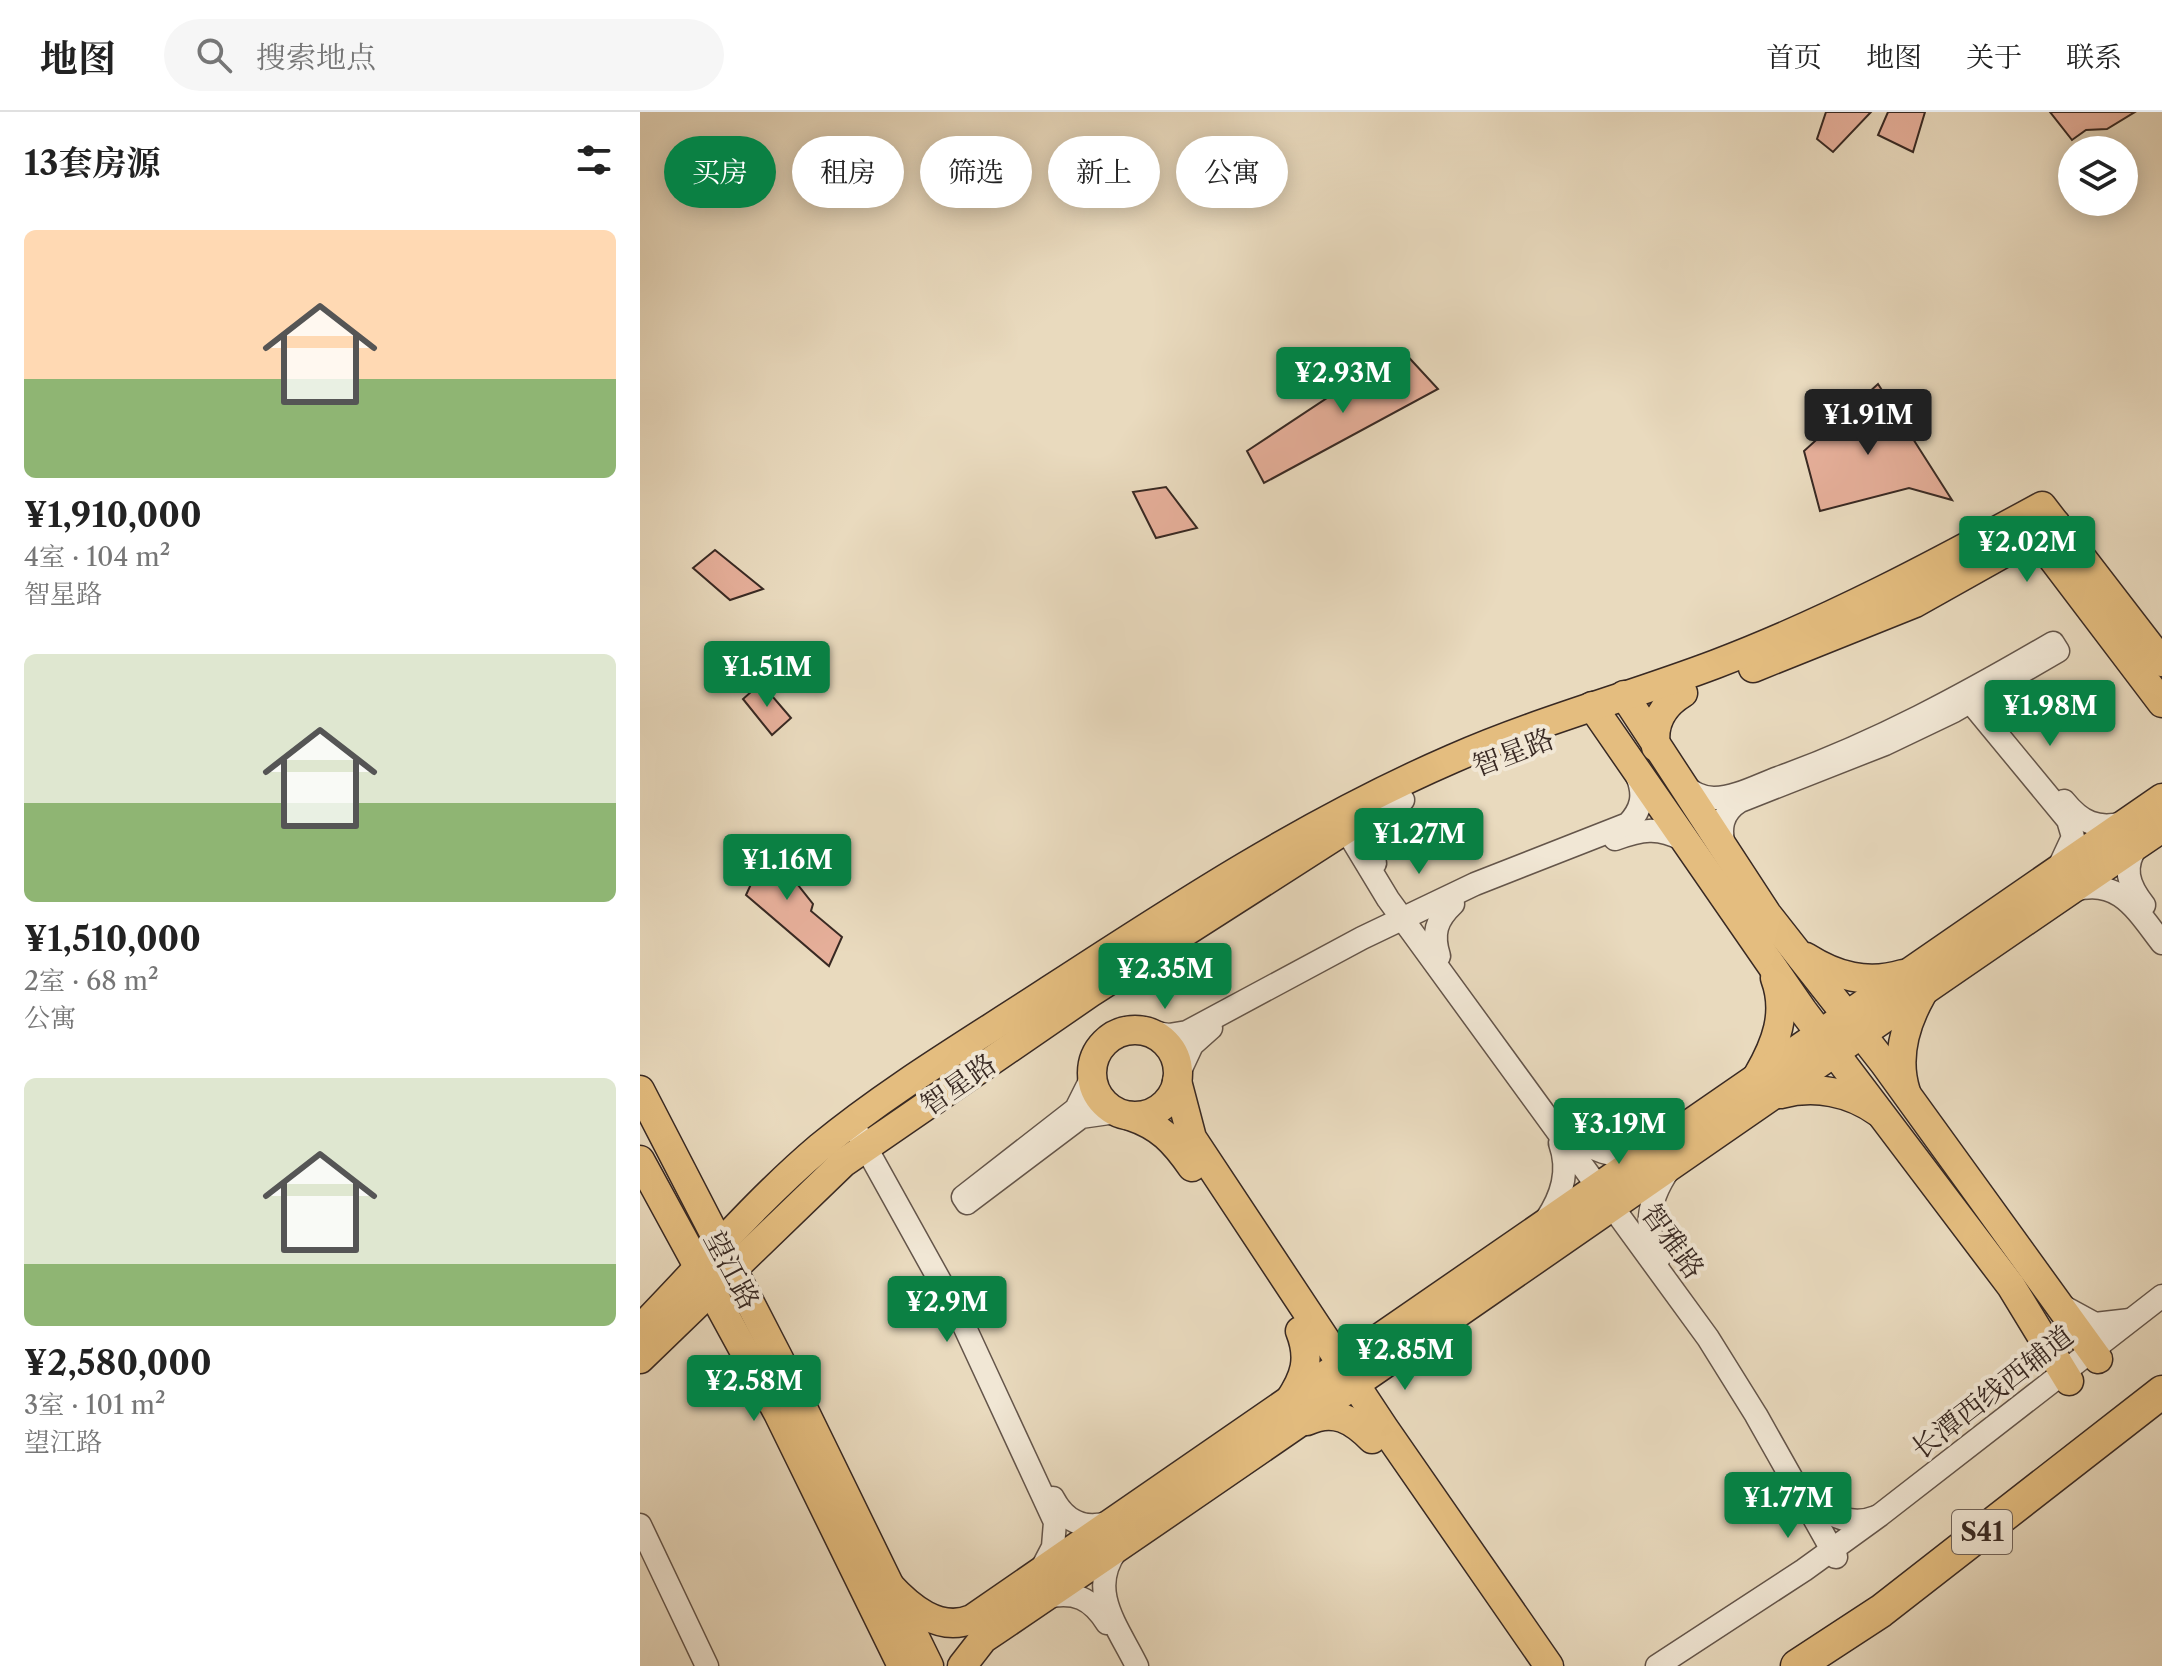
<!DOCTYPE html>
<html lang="zh">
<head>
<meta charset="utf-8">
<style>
	body { margin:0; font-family:"Libre Caslon Text","Noto Serif SC",serif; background:#f6f6f6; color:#222; height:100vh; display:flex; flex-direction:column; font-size:30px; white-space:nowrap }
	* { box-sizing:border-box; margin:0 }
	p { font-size:26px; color:#767676 }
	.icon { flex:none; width:44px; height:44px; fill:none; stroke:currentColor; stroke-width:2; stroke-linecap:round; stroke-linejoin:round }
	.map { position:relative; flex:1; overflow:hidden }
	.sheet { display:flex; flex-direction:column; background:#fff; width:640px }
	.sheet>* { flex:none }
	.guide { position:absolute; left:24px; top:24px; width:760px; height:72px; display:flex; gap:16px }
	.fabs { position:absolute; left:1418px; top:24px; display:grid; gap:16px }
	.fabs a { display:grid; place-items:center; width:80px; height:80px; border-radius:50%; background:#fff; box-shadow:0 4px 20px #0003; font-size:40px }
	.price { position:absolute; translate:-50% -68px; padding:0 18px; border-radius:8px; background:#0b8043; color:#fff; font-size:26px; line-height:52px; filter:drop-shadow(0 2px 4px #0008) }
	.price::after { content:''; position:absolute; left:50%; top:48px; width:24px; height:18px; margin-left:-12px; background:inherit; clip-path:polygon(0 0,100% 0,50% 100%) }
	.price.active { background:#222; color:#fff }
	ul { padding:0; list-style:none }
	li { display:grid; align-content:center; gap:16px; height:424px; padding:0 24px }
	li span { display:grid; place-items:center; height:248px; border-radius:12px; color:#555 }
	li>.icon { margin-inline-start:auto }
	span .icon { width:144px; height:144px; fill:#fffc; stroke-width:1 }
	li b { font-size:34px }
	h2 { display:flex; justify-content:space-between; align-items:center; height:96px; padding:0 24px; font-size:34px }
	.tag { padding:0 28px; border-radius:36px; background:#fff; box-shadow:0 4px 20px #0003; font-size:28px; line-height:72px }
	.tag.active { background:#0b8043; color:#fff }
	header { display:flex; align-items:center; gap:48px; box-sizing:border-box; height:112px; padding:0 40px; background:#fff; border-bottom:2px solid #e0e0e0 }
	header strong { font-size:38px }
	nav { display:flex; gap:44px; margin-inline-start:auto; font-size:28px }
	.search { width:560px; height:72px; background:#f6f6f6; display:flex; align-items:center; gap:20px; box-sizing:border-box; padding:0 28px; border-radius:44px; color:#767676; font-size:30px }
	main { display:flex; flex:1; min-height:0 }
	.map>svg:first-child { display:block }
</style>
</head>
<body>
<header>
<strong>地图</strong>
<div class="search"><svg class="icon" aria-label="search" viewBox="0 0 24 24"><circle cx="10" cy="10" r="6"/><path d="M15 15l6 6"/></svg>搜索地点</div>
<nav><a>首页</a><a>地图</a><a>关于</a><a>联系</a></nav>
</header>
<main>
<section class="sheet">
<h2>13套房源<svg class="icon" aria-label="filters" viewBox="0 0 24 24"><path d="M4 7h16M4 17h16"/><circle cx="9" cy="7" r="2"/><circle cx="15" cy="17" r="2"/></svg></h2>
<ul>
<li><span style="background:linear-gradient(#ffd9b3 60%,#8fb573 0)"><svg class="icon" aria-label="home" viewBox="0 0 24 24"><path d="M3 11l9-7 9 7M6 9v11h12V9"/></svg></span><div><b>¥1,910,000</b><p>4室 · 104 m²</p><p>智星路</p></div></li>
<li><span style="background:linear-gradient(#dfe7d0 60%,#8fb573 0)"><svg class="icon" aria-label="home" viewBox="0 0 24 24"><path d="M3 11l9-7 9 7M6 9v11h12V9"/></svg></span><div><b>¥1,510,000</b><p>2室 · 68 m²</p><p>公寓</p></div></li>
<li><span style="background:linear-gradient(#dfe7d0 75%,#8fb573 0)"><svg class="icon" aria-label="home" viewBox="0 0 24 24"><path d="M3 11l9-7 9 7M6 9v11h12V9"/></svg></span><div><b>¥2,580,000</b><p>3室 · 101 m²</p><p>望江路</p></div></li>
</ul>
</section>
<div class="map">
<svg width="1522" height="1554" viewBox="0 0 1522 1554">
	<rect width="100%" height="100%" fill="#e9dabe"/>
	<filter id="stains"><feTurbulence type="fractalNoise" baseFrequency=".0025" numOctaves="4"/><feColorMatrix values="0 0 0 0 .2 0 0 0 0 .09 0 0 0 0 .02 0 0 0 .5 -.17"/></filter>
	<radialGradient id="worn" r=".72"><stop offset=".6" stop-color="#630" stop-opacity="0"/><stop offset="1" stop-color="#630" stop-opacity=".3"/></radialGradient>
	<g fill="#e6af9a" stroke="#382923" stroke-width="2">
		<path d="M 1186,0 L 1231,0 L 1193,40 L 1177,27 Z"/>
		<path d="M 1248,0 L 1285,0 L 1273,40 L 1238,23 Z"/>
		<path d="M 1410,0 L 1495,0 L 1467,17 L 1446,18 L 1432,28 Z"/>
		<path d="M 761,237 L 798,277 L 624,371 L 607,339 Z"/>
		<path d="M 1238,272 L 1312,388 L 1269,376 L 1180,399 L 1164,339 Z"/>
		<path d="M 526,375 L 557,416 L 516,426 L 493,380 Z"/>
		<path d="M 75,438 L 123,477 L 90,488 L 53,456 Z"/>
		<path d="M 121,571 L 151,606 L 132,623 L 103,587 Z"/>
		<path d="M 120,725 L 173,792 L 171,799 L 202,825 L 189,854 L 106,783 L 112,770 L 100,746 Z"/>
	</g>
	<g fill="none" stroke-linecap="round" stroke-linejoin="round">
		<defs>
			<g id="minor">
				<path d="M 1324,582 L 1428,708 L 1433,725 L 1419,755"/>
				<path d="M 1042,672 C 1051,680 1062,686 1074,686 C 1095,686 1119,673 1138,666 C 1236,631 1324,583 1413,531 L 1418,539 L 1314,599 L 1245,632 L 1100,689 C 1081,701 1079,717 1085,738"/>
				<path d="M 1424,689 C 1441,710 1457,718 1484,711"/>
				<path d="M 699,706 L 748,787 L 1068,1226 L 1116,1303 L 1196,1445"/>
				<path d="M 975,727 C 1001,718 1018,714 1043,728"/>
				<path d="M 1498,732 C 1482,755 1488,773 1504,793"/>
				<path d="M 735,751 C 728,726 744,703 763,688"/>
				<path d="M 1434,778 C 1479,765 1497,799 1522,831"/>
				<path d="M 799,844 C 792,822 796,808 813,792"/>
				<path d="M 509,920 L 529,923 L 547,920 L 722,826 L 835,772 L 988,712 C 1002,697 1005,683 997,664"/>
				<path d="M 538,963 L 552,933 L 571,916"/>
				<path d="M 452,965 L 436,997 L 323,1085 L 327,1091 L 441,1005 L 476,1000"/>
				<path d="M 924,1017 C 947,1037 977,1051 1008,1038"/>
				<path d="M 219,1023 L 320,1205 L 415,1410 L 413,1435 L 401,1458"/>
				<path d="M 906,1108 C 922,1084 930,1059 920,1031"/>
				<path d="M 1019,1146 C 1002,1115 1010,1084 1030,1056"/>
				<path d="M 1422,1194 L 1455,1212 L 1490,1208"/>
				<path d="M 413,1386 C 425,1409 444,1419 470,1410"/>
				<path d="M 1176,1390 C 1192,1406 1214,1414 1236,1405"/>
				<path d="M 0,1413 L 67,1554"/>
				<path d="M 476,1439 C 447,1479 478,1515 497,1554"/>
				<path d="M 406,1485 C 435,1479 451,1486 467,1511"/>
				<path d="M 1017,1554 L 1164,1458 L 1240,1403 L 1522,1184"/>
			</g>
			<g id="major">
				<path d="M 1384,409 L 1522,591"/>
				<path d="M 1113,556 L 1275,491 L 1416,412"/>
				<path d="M 984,583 L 1127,802 L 1244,951 L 1458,1247"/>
				<path d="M 952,594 L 1163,899 L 1371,1174 L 1429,1269"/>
				<path d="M 1016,635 C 1012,611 1023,593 1043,581"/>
				<path d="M 1166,845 C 1196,864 1227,873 1263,862"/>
				<circle cx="495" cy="961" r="43"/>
				<path d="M 1118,963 C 1136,932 1148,901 1135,866"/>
				<path d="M 537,969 L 552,1026 L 744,1316 L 909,1554"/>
				<path d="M 0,978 L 139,1247 L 289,1554"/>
				<path d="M 1266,980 C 1255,946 1265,912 1282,882"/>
				<path d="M 1141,982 C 1175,973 1210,980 1238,1000"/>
				<path d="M 490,1004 C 520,1014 534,1029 552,1055"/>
				<path d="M 0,1048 L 138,1301 L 262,1554"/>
				<path d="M 0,1217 C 60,1156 115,1090 180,1035 C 249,978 330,930 405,881 C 537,795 667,710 812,647 C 898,609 989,585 1076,552 C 1189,509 1296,452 1402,394 L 1522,550"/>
				<path d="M 0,1247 L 203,1051 L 450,881 L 714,712"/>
				<path d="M 649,1289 C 665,1265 671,1247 660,1219"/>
				<path d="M 667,1309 C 694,1296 713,1308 732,1327"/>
				<path d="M 248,1472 C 269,1495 299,1521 332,1507 L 1522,686"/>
				<path d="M 322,1554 L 343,1527 C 738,1260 1127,984 1522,716"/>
			</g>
			<path id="highway" d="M 1157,1554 L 1241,1499 L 1522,1280"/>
		</defs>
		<use href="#minor" stroke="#64554a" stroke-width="25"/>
		<use href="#major" stroke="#382923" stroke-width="31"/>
		<use href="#highway" stroke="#382923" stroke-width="35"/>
		<use href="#minor" stroke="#f1e7d5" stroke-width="22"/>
		<use href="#major" stroke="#e4bd7f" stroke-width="28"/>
		<use href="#highway" stroke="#e4bd7f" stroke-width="32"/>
	</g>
	<g text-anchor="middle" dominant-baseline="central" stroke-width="8" stroke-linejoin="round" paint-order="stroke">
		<rect fill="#f1e7d5" stroke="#706258" stroke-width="2" x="1312" y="1398" width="60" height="44" rx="6"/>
		<g font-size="26" font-weight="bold" fill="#382923">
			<text x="1342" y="1420">S41</text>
		</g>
		<g font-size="28" fill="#382923" stroke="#f1e7d5">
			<text transform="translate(873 640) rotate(-21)">智星路</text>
			<text transform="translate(318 972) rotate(-35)">智星路</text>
			<text transform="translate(1033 1129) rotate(54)">智雅路</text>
			<text transform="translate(92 1158) rotate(62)">望江路</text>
			<text transform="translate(1352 1280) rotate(-38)">长潭西线西辅道</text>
		</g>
	</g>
	<rect width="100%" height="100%" filter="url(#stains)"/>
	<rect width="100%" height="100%" fill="url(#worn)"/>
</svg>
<div class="fabs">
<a><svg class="icon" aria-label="layers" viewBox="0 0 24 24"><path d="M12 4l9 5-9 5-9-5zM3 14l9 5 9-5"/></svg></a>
</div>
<b class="price" style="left:703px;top:303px">¥2.93M</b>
<b class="price active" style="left:1228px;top:345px">¥1.91M</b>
<b class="price" style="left:1387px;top:472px">¥2.02M</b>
<b class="price" style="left:127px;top:597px">¥1.51M</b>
<b class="price" style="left:1410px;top:636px">¥1.98M</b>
<b class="price" style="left:779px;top:764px">¥1.27M</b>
<b class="price" style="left:147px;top:790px">¥1.16M</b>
<b class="price" style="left:525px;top:899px">¥2.35M</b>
<b class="price" style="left:979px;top:1054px">¥3.19M</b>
<b class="price" style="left:307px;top:1232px">¥2.9M</b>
<b class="price" style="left:765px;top:1280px">¥2.85M</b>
<b class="price" style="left:114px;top:1311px">¥2.58M</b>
<b class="price" style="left:1148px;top:1428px">¥1.77M</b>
<div class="guide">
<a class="tag active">买房</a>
<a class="tag">租房</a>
<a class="tag">筛选</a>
<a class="tag">新上</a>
<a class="tag">公寓</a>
</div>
</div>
</main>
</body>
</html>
